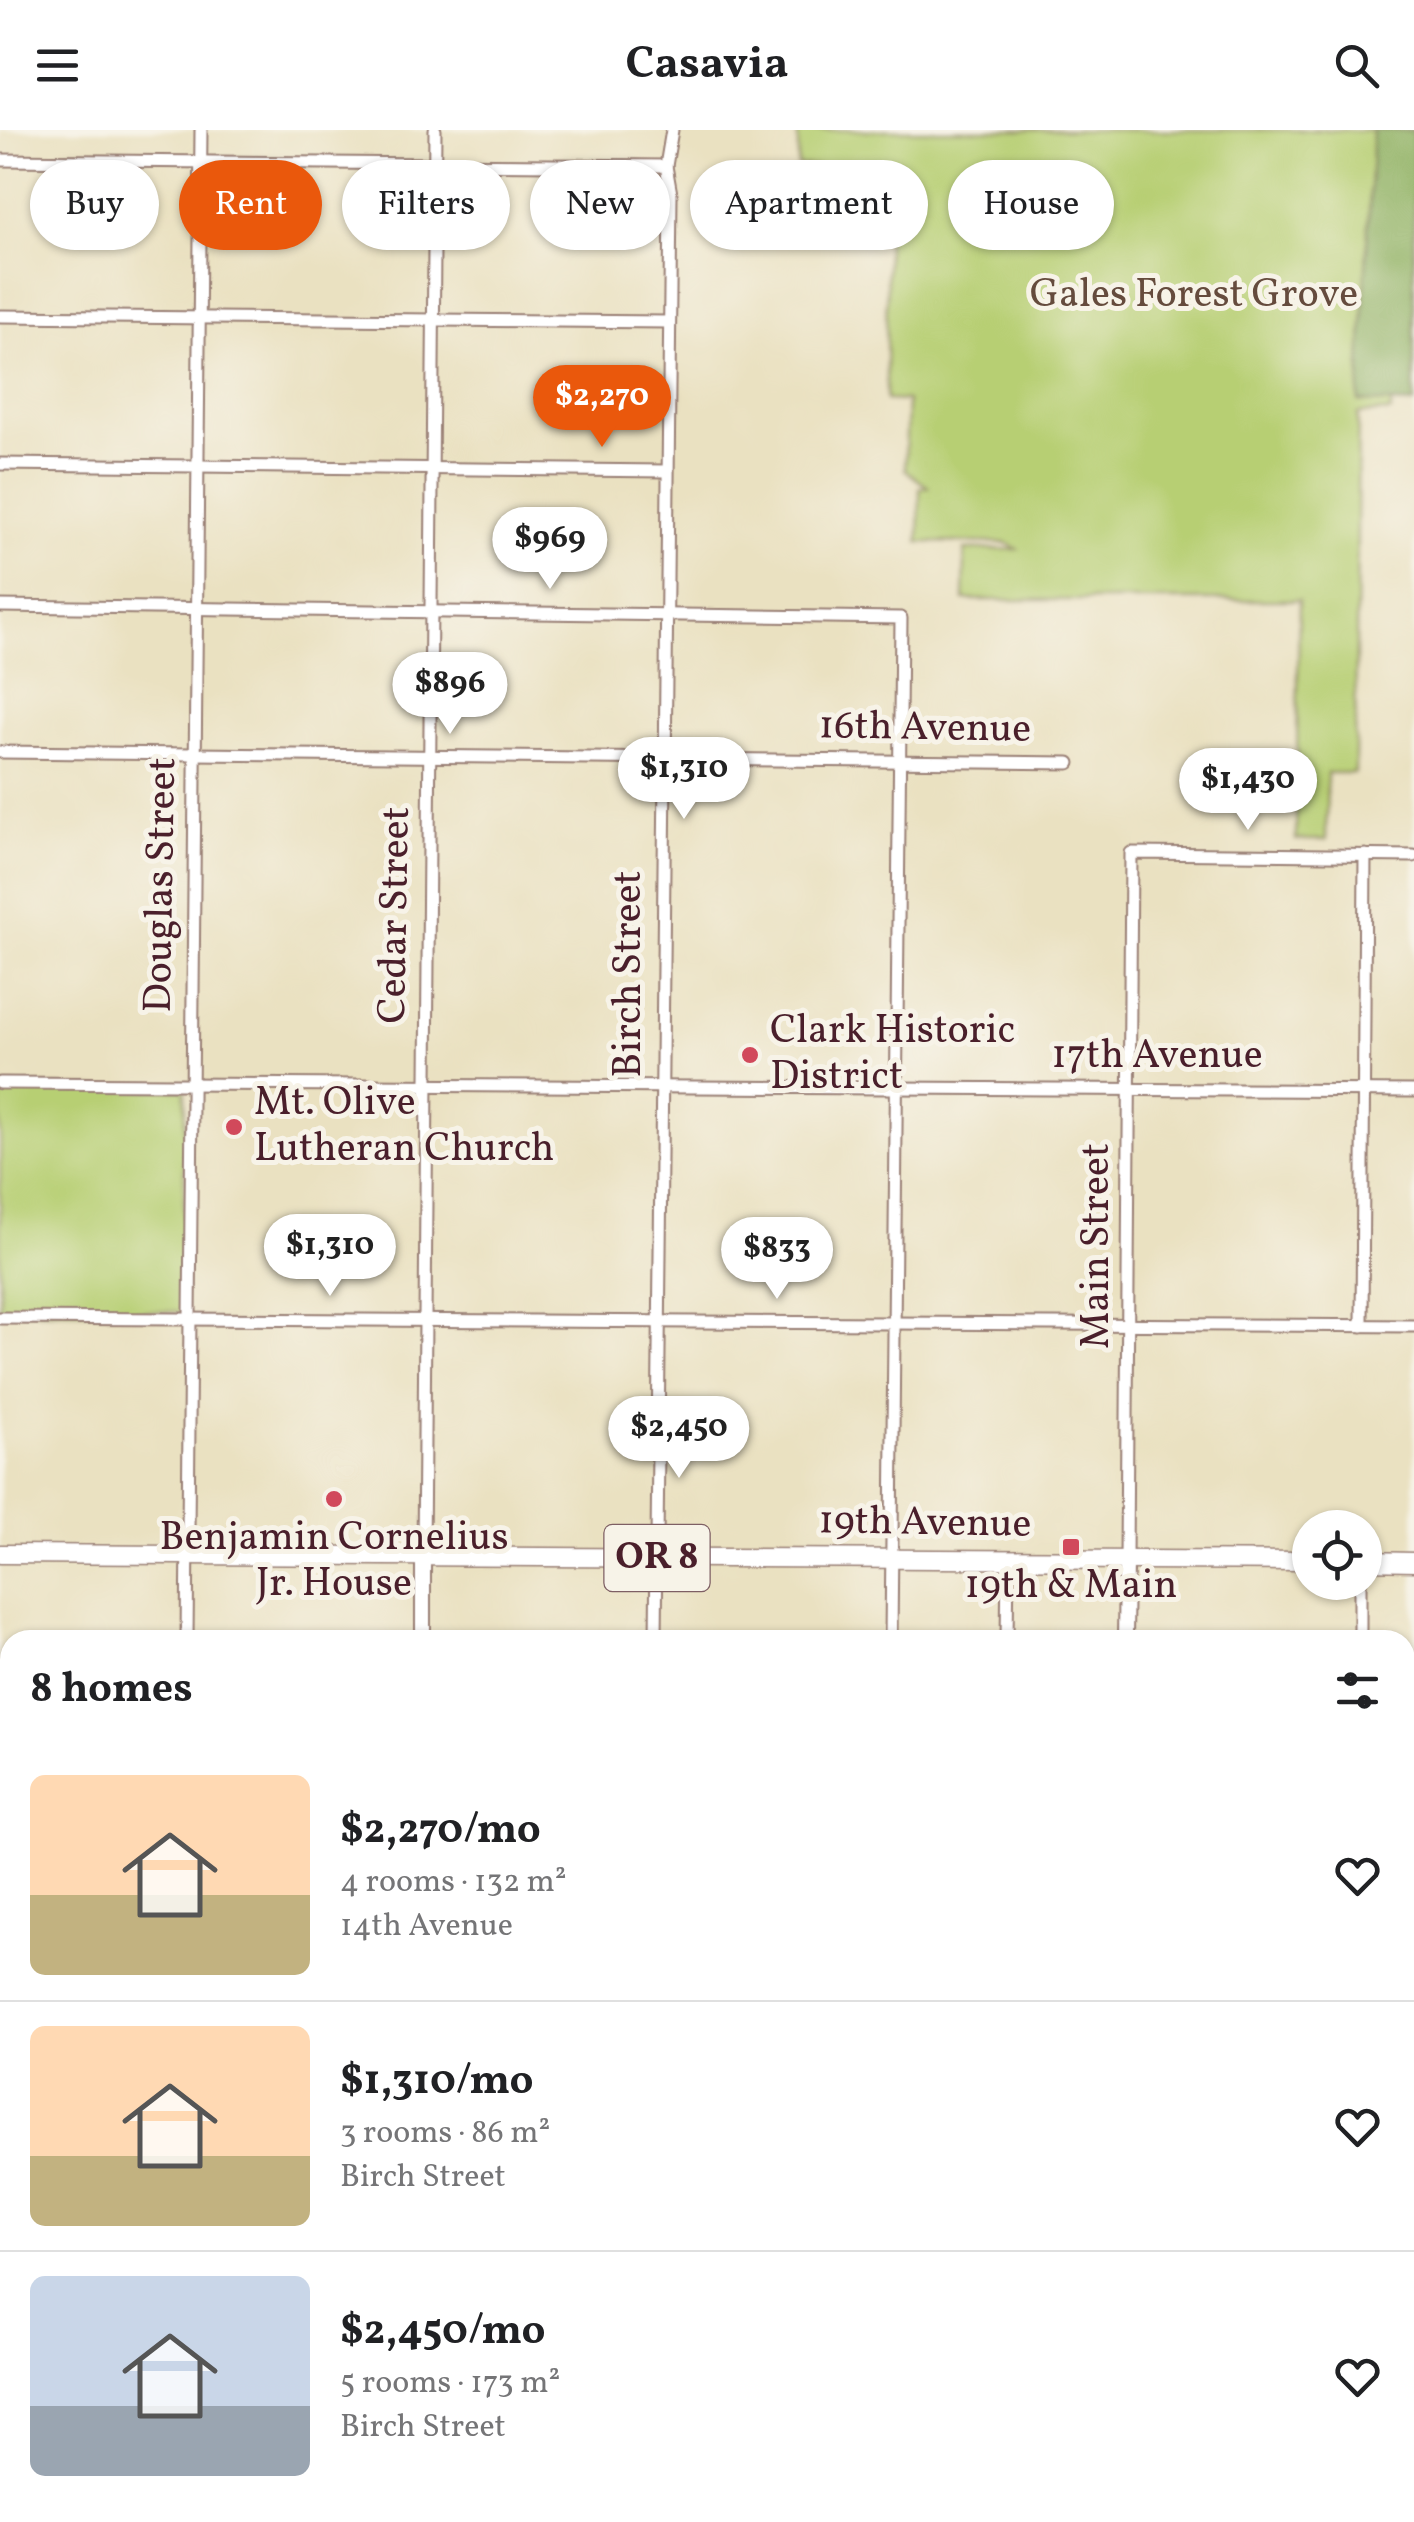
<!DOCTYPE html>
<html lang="en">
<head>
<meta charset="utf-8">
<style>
	body { margin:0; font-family:Vollkorn,serif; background:#f6f6f6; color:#202124; height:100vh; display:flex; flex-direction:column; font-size:38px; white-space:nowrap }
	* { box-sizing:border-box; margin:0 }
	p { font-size:32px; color:#757577 }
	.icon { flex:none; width:55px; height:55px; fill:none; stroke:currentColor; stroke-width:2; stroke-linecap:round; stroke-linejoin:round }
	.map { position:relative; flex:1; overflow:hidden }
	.sheet { position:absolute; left:0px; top:1500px; width:1415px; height:892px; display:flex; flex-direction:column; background:#fff; border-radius:30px 30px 0 0; box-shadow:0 2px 8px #0004 }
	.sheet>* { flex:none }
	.banner { position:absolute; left:30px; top:30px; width:1355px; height:90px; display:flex; gap:20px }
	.buttons { position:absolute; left:1292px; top:1380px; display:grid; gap:20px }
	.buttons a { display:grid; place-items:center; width:90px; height:90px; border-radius:50%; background:#fff; box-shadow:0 2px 8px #0004; font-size:50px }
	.price { position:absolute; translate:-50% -85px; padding:0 22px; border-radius:35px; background:#fff; color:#222; font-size:32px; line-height:65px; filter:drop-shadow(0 2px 5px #0008) }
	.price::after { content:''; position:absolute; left:50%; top:60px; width:30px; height:22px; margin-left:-15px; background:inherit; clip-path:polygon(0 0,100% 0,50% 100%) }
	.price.on { background:#ea580c; color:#fff }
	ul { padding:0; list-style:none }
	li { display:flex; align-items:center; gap:30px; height:250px; padding:0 30px }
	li+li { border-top:2px solid #e0e0e0 }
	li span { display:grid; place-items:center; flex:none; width:280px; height:200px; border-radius:15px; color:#555 }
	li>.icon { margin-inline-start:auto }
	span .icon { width:120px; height:120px; fill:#fffc; stroke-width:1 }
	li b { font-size:42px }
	h2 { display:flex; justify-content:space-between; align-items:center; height:120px; padding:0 30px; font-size:42px }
	.pill { padding:0 35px; border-radius:45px; background:#fff; box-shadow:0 2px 8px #0004; font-size:35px; line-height:90px }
	.pill.on { background:#ea580c; color:#fff }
	header { display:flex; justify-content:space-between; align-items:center; height:130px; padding:0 30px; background:#fff; font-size:45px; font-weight:700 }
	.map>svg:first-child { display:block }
</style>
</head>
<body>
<header><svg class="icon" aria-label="menu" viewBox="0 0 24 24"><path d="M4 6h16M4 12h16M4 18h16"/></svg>Casavia<svg class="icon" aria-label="search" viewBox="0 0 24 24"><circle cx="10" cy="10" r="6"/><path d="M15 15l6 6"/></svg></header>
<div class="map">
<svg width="1414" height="2392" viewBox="0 0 1414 2392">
	<rect width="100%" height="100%" fill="#f7f3e8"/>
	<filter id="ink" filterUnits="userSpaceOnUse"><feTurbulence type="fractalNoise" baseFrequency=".01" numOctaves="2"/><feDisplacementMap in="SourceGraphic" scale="20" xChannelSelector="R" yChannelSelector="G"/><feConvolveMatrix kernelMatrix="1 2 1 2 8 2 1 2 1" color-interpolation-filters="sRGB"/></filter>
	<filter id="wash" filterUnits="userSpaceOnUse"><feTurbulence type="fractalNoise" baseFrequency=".0048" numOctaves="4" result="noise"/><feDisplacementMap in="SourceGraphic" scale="40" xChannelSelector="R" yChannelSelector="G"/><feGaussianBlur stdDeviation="2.25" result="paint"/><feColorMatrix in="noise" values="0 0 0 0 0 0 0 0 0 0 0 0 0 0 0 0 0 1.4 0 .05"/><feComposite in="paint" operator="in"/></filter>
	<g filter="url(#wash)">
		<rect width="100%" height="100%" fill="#eae1c1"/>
		<g fill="#b7cf73" stroke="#80774f" stroke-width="2.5">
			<path d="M 798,0 L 1414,0 L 1391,223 L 1391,282 L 1358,284 L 1355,643 L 1327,643 L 1326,710 L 1296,710 L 1299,470 L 964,470 L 965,420 L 1017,419 L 1006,413 L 919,412 L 920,358 L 928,357 L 905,340 L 907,271 L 886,270 L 887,38 L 798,36 Z"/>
			<path d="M 0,957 L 185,959 L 183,1182 L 0,1180 Z"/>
		</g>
		<path fill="#91b265" stroke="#6e6848" stroke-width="2.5" d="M 1373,0 L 1414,0 L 1414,274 L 1359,272 Z"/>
	</g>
	<g filter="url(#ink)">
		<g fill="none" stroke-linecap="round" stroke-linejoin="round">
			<defs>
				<g id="minor">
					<path d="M 0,30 L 666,36"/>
					<path d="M 0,186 L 669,192"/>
					<path d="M 0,334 L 667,341"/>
					<path d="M 0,476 L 901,488 L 891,1510"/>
					<path d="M 0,622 L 1069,633"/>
					<path d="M 0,953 L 1414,961"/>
					<path d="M 0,1188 L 1414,1196"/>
					<path d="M 1362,1196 L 1365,725"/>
					<path d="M 423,1426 L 435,0"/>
					<path d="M 1126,1431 L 1131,723 L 1414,726"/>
					<path d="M 187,1510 L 201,0"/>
					<path d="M 656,1510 L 671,64 L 666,36 L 672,0"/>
					<path d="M 1007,1510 L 1008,1430"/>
					<path d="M 1360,1510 L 1360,1452"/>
					<path d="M 0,1892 L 10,1892"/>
					<path d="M 1405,1898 L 1414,1898"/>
					<path d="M 1405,2132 L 1414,2132"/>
					<path d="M 0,2172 L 10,2172"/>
					<path d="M 417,2382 L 417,2392"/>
					<path d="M 1118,2392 L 1118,2382"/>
					<path d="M 1351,2392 L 1351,2382"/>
				</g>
				<g id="tertiary">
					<path d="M 423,1510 L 423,1426"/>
					<path d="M 1125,1510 L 1126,1431"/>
					<path d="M 692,2392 L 693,2382"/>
				</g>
				<g id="primary">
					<path d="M 0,1424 L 1310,1431"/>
					<path d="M 1365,1431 L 1414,1432"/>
					<path d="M 0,1656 L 10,1657"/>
					<path d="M 1405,1663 L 1414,1663"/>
				</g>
			</defs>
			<use href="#minor" stroke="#9a8076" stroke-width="15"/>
			<use href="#tertiary" stroke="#9a8076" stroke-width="18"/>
			<use href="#primary" stroke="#9a8076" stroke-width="21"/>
			<use href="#minor" stroke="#fff" stroke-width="11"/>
			<use href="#tertiary" stroke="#fff" stroke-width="14"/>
			<use href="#primary" stroke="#fff" stroke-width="18"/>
		</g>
	</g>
	<g fill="#d1495b" stroke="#f7f3e8" stroke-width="4">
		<circle cx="750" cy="925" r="10"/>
		<circle cx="234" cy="997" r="10"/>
		<circle cx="334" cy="1369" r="10"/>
		<rect x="1061" y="1407" width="20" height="20" rx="5"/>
	</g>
	<g text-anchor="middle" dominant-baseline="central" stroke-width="10" stroke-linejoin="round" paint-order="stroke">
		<rect fill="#f7f3e8" stroke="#7e5f64" stroke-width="2.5" x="604.5" y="1395" width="105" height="66" rx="8"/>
		<g font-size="38" font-weight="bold" fill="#4a1f2b">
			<text x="657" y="1428">OR 8</text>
		</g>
		<g font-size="40" fill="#654b3d" stroke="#f7f3e8">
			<text x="1194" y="166">Gales Forest Grove</text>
		</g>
		<g font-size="40" fill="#4a1f2b" stroke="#f7f3e8">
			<text transform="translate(925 599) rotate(1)">16th Avenue</text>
			<text transform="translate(162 755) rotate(-89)">Douglas Street</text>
			<text transform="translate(396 785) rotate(-89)">Cedar Street</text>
			<text transform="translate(630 844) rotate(-90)">Birch Street</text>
			<text x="1157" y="927">17th Avenue</text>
			<text transform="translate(1098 1116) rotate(-90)">Main Street</text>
			<text transform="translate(925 1394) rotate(1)">19th Avenue</text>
		</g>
		<g font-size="40" fill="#4a1f2b" stroke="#f7f3e8" text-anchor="start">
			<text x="770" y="902">Clark Historic<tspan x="770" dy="46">District</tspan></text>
			<text x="254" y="974">Mt. Olive<tspan x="254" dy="46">Lutheran Church</tspan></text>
			<text x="334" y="1409" text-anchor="middle">Benjamin Cornelius<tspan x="334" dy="46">Jr. House</tspan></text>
			<text x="1071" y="1457" text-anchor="middle">19th &amp; Main</text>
		</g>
	</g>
</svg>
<div class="buttons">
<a><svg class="icon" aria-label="locate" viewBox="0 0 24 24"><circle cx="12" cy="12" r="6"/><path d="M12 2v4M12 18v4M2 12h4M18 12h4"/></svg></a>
</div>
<b class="price on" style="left:602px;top:320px">$2,270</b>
<b class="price" style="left:550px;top:462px">$969</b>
<b class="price" style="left:450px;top:607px">$896</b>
<b class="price" style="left:684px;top:692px">$1,310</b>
<b class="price" style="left:1248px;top:703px">$1,430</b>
<b class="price" style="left:330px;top:1169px">$1,310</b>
<b class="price" style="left:777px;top:1172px">$833</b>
<b class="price" style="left:679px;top:1351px">$2,450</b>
<div class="banner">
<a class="pill">Buy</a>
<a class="pill on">Rent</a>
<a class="pill">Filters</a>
<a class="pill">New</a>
<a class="pill">Apartment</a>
<a class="pill">House</a>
</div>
<section class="sheet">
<h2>8 homes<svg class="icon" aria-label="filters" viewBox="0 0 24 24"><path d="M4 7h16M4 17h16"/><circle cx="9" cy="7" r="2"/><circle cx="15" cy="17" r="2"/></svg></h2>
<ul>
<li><span style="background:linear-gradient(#ffd9b3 60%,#c2b280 0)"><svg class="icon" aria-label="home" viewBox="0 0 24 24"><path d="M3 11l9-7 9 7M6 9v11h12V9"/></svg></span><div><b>$2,270/mo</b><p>4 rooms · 132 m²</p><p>14th Avenue</p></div><svg class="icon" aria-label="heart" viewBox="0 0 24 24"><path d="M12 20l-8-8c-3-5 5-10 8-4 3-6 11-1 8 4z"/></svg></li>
<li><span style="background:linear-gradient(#ffd9b3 65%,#c2b280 0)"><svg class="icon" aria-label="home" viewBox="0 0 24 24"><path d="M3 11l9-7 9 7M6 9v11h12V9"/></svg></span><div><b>$1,310/mo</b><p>3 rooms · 86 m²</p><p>Birch Street</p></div><svg class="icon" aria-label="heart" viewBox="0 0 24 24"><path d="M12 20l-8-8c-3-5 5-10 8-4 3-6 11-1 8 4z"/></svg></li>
<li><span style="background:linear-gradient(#c9d6e8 65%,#9aa5b1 0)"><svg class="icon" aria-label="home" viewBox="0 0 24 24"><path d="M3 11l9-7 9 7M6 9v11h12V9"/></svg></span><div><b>$2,450/mo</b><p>5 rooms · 173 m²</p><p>Birch Street</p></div><svg class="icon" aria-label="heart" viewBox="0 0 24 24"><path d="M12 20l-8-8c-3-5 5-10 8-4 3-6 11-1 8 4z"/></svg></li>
</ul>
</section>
</div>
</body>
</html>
